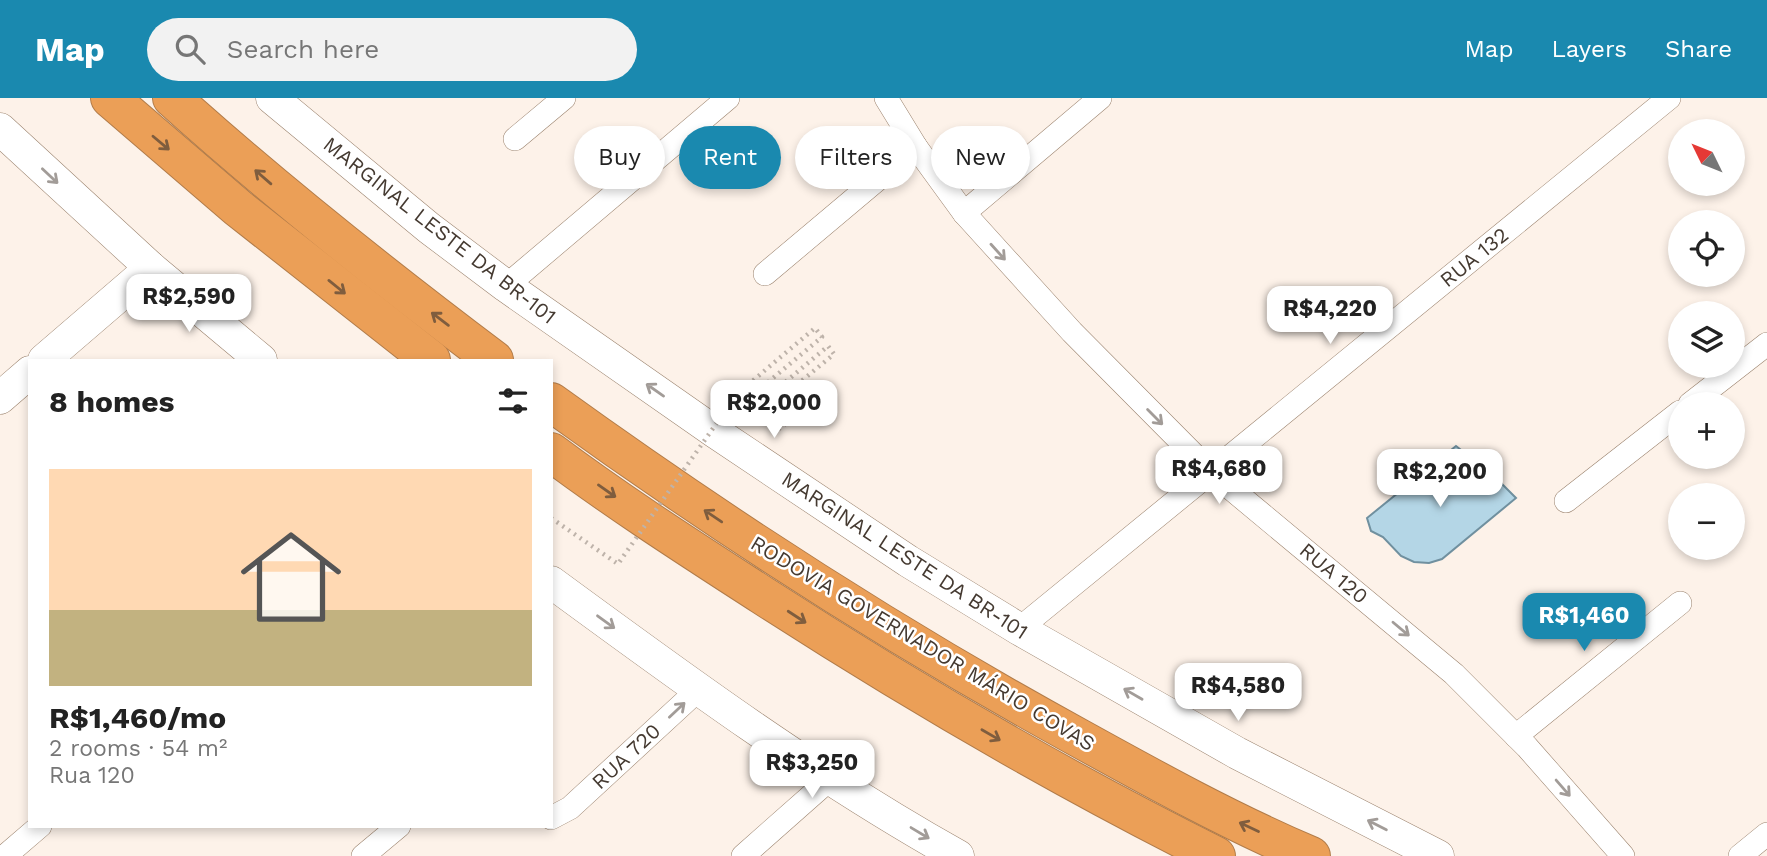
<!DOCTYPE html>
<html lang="en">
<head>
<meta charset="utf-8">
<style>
	body { margin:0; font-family:"Work Sans",sans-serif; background:#f2f2f2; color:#222; height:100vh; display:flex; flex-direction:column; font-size:26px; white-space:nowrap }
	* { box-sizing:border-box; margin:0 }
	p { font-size:23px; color:#767676 }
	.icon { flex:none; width:38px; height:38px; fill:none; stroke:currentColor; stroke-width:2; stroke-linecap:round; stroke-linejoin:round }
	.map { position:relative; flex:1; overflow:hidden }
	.details { position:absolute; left:28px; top:261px; width:525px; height:469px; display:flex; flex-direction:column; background:#fff; border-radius:0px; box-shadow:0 4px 10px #0003 }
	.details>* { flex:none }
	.banner { position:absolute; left:574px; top:28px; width:665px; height:63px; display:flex; gap:14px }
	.needle { width:46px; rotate:313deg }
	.controls { position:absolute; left:1668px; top:21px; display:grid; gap:14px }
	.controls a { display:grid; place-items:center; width:77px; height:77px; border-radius:50%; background:#fff; box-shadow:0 4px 10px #0003; font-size:35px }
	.price { position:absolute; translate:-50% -60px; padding:0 16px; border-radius:14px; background:#fff; color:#222; font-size:23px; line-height:46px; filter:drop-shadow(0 2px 4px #0008) }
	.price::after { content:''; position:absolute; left:50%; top:42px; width:21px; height:16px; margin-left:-10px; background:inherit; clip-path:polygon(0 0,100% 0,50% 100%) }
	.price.on { background:#1a89af; color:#fff }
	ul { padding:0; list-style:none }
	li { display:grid; align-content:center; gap:14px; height:371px; padding:0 21px }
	li span { display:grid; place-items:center; height:217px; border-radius:0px; color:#555 }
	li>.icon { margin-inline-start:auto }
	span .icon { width:126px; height:126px; fill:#fffc; stroke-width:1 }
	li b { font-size:30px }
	h2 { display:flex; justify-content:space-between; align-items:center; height:84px; padding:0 21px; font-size:30px }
	.pill { padding:0 24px; border-radius:32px; background:#fff; box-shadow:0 4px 10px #0003; font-size:24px; line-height:63px }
	.pill.on { background:#1a89af; color:#fff }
	header { display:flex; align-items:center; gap:42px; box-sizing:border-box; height:98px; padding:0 35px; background:#1a89af; color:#fff }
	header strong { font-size:33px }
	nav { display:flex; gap:38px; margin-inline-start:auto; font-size:24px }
	.search { width:490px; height:63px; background:#f2f2f2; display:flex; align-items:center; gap:18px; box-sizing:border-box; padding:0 24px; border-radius:38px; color:#767676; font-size:26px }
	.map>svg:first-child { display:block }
</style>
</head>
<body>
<header>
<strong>Map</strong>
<div class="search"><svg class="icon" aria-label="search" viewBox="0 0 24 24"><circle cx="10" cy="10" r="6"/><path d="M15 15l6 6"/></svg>Search here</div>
<nav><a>Map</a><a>Layers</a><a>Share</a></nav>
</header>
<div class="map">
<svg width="1767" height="758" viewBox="0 0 1767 758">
	<rect width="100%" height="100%" fill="#fdf2e9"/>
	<path fill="#b4d6e6" stroke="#70909f" stroke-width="2" d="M 1456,348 L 1494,378 L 1516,400 L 1442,461 L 1429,465 L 1414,464 L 1401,458 L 1383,439 L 1371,433 L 1367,420 Z"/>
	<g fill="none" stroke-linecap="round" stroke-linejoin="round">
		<defs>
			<g id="street">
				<path d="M 886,0 L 916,49 L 964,115 L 1072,234 L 1211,374 L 1454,576 L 1527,649 L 1623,758"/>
				<path d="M 515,41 L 564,0"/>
				<path d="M 964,115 L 1100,0"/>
				<path d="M 765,176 L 916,49"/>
				<path d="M 506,188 L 728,0"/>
				<path d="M 1690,306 L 1767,246"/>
				<path d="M 1566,403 L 1680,314"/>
				<path d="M 1019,531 L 1669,0"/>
				<path d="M 1516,638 L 1680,505"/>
				<path d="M 551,720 L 570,710 L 698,592"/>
				<path d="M 5,758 L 40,728"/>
				<path d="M 363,758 L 399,728"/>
				<path d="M 743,758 L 829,682"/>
				<path d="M 1740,758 L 1767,736"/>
			</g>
			<g id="secondary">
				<path d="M 272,0 L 429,130 L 506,188 L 715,334 L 908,463 L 1019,531 L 1237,655 L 1438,758"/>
				<path d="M 0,31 L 151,170 L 261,262"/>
				<path d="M 44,262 L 151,170"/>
				<path d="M 0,300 L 30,274"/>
				<path d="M 551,484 C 683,581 815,678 958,758"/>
			</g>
			<g id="highway">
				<path d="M 110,0 L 238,110 L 431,262"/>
				<path d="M 172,0 C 275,93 384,179 494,262"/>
				<path d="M 551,304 C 720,426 896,540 1079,640 C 1155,682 1231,724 1311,758"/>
				<path d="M 551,354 C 619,405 691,451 762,497 C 909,592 1060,680 1216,758"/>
			</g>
		</defs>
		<use href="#street" stroke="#9a826d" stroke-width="24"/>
		<use href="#secondary" stroke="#9a826d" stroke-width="33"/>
		<use href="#highway" stroke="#b17c4a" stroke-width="40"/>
		<path stroke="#beb3aa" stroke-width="4.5" stroke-dasharray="2 5" stroke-linecap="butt" d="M 737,296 L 815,230 L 822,239 L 749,300 L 756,309 L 828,248 L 834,256 L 762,316 L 769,324 L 809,291 L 816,300 L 773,336"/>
		<use href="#street" stroke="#fff" stroke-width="23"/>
		<use href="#secondary" stroke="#fff" stroke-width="32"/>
		<use href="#highway" stroke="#eb9f57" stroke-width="38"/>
		<path stroke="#beb3aa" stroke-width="4.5" stroke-dasharray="2 5" stroke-linecap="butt" d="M 551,420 L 618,466 L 737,296"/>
	</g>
	<defs><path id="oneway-shaft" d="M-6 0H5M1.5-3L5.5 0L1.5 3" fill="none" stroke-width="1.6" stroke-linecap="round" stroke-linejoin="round" transform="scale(1.75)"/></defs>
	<g stroke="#7f5d3e">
		<use href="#oneway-shaft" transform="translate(161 45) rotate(40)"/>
		<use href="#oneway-shaft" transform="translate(263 79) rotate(-139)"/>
		<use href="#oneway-shaft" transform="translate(337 189) rotate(39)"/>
		<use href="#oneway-shaft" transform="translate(440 221) rotate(-143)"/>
		<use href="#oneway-shaft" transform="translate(607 393) rotate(35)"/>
		<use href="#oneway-shaft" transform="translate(713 418) rotate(-146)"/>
		<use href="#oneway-shaft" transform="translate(797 519) rotate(33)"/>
		<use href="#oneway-shaft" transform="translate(991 637) rotate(30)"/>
		<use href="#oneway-shaft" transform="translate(1249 729) rotate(-155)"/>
	</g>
	<g stroke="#a29c98">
		<use href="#oneway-shaft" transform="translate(50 78) rotate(43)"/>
		<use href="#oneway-shaft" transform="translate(998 154) rotate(48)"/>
		<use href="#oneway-shaft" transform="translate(655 292) rotate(-145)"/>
		<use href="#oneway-shaft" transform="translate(1155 319) rotate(45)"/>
		<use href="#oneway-shaft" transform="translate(606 524) rotate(36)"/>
		<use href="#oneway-shaft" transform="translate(1401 531) rotate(40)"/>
		<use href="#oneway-shaft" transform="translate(1133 596) rotate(-150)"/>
		<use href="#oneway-shaft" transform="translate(677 612) rotate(-43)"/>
		<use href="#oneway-shaft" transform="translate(1563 690) rotate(49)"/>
		<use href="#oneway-shaft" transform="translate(1377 727) rotate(-153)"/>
		<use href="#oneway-shaft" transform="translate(920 735) rotate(31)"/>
	</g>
	<g text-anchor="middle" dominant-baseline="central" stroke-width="5" stroke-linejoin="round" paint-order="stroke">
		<g font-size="21" fill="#453a31" stroke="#fff">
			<text transform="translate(440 132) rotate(38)">MARGINAL LESTE DA BR-101</text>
			<text transform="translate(1474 159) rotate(-39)">RUA 132</text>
			<text transform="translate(905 457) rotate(33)">MARGINAL LESTE DA BR-101</text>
			<text transform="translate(1334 475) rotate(40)">RUA 120</text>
			<text transform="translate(923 545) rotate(31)">RODOVIA GOVERNADOR MÁRIO COVAS</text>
			<text transform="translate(626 658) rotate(-43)">RUA 720</text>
		</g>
	</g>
</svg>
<div class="controls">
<a><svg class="needle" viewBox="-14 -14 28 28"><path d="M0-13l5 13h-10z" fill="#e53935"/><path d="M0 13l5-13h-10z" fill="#767676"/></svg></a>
<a><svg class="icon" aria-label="locate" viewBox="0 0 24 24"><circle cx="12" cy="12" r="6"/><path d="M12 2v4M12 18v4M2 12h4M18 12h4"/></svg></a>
<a><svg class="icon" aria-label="layers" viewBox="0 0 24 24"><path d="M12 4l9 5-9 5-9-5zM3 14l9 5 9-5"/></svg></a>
<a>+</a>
<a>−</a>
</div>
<b class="price" style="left:189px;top:236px">R$2,590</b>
<b class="price" style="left:1330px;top:248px">R$4,220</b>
<b class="price" style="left:774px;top:342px">R$2,000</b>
<b class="price" style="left:1219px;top:408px">R$4,680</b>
<b class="price" style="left:1440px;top:411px">R$2,200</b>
<b class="price on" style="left:1584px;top:555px">R$1,460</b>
<b class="price" style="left:1238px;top:625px">R$4,580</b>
<b class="price" style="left:812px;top:702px">R$3,250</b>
<div class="banner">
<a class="pill">Buy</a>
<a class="pill on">Rent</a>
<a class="pill">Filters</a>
<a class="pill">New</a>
</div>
<section class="details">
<h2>8 homes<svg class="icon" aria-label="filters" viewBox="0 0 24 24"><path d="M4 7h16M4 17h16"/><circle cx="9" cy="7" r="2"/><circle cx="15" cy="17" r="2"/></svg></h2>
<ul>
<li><span style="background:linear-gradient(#ffd9b3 65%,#c2b280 0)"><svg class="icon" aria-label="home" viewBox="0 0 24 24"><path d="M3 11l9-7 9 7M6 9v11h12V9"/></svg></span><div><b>R$1,460/mo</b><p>2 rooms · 54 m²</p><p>Rua 120</p></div></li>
</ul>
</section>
</div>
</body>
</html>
